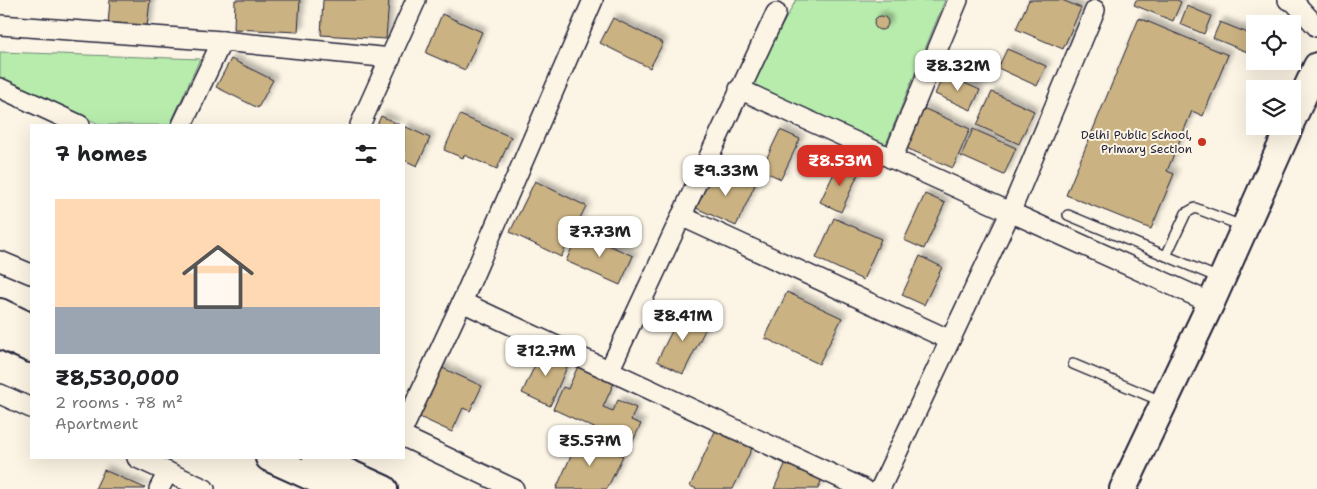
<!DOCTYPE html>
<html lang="en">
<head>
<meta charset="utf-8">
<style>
	body { margin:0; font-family:"Shantell Sans",sans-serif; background:#f2f2f2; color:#202124; height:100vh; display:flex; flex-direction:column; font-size:19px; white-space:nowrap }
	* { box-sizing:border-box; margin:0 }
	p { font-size:16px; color:#757577 }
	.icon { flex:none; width:28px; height:28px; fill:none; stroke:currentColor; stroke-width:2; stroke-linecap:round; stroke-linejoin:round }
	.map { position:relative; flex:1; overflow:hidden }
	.side { position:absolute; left:30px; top:124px; width:375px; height:335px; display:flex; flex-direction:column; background:#fff; border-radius:0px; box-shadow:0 5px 20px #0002 }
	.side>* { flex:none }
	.buttons { position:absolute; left:1246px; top:15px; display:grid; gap:10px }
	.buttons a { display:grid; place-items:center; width:55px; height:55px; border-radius:0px; background:#fff; box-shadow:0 5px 20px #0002; font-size:25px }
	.price { position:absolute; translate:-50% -42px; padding:0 11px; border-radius:10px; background:#fff; color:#222; font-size:16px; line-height:32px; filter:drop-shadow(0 1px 2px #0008) }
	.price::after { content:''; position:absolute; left:50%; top:30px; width:15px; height:11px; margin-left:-8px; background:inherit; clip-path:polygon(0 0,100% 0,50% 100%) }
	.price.active { background:#d93025; color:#fff }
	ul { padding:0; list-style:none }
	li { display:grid; align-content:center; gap:10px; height:265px; padding:0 25px }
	li span { display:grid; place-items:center; height:155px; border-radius:0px; color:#555 }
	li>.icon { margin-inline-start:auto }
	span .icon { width:90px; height:90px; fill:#fffc; stroke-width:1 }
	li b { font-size:21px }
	h2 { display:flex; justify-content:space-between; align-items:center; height:60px; padding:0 25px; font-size:21px }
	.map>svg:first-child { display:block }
</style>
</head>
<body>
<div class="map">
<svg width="1317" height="489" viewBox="0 0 1317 489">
	<defs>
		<filter id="shadow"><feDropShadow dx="4.5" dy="-4.5" stdDeviation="2.5" flood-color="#0004"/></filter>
	</defs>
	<rect width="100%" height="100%" fill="#fcf5e5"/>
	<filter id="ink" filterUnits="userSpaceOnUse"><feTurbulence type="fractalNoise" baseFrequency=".02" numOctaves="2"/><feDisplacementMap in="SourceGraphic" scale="10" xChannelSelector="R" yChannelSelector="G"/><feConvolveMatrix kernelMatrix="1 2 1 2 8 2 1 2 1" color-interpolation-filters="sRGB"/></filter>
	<g filter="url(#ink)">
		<g fill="#b8ecad" stroke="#6d8774">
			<path d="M 796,0 L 945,0 L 884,149 L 749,86 Z"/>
			<path d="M 0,52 L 200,59 L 170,125 L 101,125 L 0,78 Z"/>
		</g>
		<g fill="#cab282" stroke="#22223b" filter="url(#shadow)">
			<path d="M 110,0 L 150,0 L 147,27 L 108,24 Z"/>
			<path d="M 235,0 L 300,0 L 298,32 L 234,29 Z"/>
			<path d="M 323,0 L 389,0 L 386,39 L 321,35 Z"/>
			<path d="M 1029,0 L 1062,0 L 1081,8 L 1063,49 L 1016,29 Z"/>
			<path d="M 1136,0 L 1177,0 L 1181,2 L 1173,21 L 1134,5 Z"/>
			<path d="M 1187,6 L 1211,16 L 1204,34 L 1180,24 Z"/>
			<path d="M 442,14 L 482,32 L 465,70 L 426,53 Z"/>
			<circle cx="881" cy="23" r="7"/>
			<path d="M 613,18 L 663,43 L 650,68 L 600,43 Z"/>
			<path d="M 1139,18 L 1228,55 L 1203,116 L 1192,111 L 1167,171 L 1174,174 L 1151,229 L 1066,195 Z"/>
			<path d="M 1220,22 L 1255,36 L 1255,46 L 1252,54 L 1213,38 Z"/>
			<path d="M 1007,49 L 1046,66 L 1037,86 L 998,68 Z"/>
			<path d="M 231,59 L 273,80 L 258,108 L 216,87 Z"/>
			<path d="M 944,74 L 980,90 L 971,110 L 935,94 Z"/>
			<path d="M 992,92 L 1034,111 L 1019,144 L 977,125 Z"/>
			<path d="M 923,108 L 970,129 L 953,168 L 906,148 Z"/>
			<path d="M 460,115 L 511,137 L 497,169 L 464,155 L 463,158 L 444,150 Z"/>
			<path d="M 381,116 L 400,125 L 377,125 Z"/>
			<path d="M 404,126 L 430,138 L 417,166 L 404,160 Z"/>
			<path d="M 973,129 L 1016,148 L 1004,175 L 961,156 Z"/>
			<path d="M 780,130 L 800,139 L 781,179 L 761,170 Z"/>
			<path d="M 839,163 L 859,172 L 841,212 L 820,202 Z"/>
			<path d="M 715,167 L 755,185 L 736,226 L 696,208 Z"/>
			<path d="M 535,181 L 586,206 L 561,257 L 510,232 Z"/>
			<path d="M 925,194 L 945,203 L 924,249 L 904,240 Z"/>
			<path d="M 834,218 L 881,239 L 863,280 L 816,258 Z"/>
			<path d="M 579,232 L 633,256 L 620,285 L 566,261 Z"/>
			<path d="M 920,256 L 942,267 L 924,305 L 902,295 Z"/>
			<path d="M 787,292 L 842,318 L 819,364 L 765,338 Z"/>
			<path d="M 683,309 L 709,322 L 683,374 L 657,361 Z"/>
			<path d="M 543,348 L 570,360 L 550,406 L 522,393 Z"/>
			<path d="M 438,366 L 482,386 L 470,411 L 463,408 L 452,432 L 415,415 Z"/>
			<path d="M 578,366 L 614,383 L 603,407 L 613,411 L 618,400 L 636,408 L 631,420 L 641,424 L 631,445 L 553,409 L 563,387 L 568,389 Z"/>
			<path d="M 717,427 L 754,444 L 733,489 L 697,489 L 690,486 Z"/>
			<path d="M 580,436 L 623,456 L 607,489 L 556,489 Z"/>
			<path d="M 787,460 L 823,476 L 818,489 L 774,489 Z"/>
			<path d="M 104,470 L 145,488 L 144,489 L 95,489 Z"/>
		</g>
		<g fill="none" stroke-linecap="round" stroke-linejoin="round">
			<defs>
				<g id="lane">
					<path d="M 1068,215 L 1219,278"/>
					<path d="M 1166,256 L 1186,213 L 1195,208 L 1242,226"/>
					<path d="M 1073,364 L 1161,401"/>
				</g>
				<g id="street">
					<path d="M 1288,0 L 1293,1 L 1317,27"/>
					<path d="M 0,25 L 222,41 L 391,58"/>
					<path d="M 0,88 L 80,125"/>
					<path d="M 739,89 L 1211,303"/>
					<path d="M 182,125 L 222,41"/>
					<path d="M 360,125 L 416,0"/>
					<path d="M 892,159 L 958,0"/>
					<path d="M 681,216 L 950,340"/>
					<path d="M 0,261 L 31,274"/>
					<path d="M 462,302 L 864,489"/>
					<path d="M 609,371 L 776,13"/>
					<path d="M 0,394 L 31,408"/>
					<path d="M 404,427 L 462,302 L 593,0"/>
					<path d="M 404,437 L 514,489"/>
					<path d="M 137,458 L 205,489"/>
					<path d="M 159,489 L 168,472"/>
					<path d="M 880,489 L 1010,213 L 1095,10"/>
				</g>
				<g id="secondary">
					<path d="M 1292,120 L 1317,66"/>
					<path d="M 0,312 L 31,327"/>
					<path d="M 0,335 L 31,349"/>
					<path d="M 269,458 L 338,489"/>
					<path d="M 316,458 L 384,489"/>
					<path d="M 1123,489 L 1211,303 L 1290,126"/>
				</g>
			</defs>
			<use href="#lane" stroke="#22223b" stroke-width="12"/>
			<use href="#street" stroke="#22223b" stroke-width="22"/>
			<use href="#secondary" stroke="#22223b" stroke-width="30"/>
			<use href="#lane" stroke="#fcf5e5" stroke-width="9"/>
			<use href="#street" stroke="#fcf5e5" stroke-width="19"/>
			<use href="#secondary" stroke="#fcf5e5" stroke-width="26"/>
		</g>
	</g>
	<circle fill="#c8321e" stroke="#fcf5e5" stroke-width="2" cx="1202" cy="142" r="5"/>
	<g text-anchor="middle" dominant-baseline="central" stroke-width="4" stroke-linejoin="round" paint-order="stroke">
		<g font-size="12" fill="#22223b" stroke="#fcf5e5" text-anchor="end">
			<text x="1192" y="135">Delhi Public School,<tspan x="1192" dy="14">Primary Section</tspan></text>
		</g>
	</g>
</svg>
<div class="buttons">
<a><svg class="icon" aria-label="locate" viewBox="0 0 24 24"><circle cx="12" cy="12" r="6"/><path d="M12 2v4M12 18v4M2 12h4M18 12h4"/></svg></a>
<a><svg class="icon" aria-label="layers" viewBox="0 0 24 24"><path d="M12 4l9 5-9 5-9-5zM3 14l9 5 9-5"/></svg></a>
</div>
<b class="price" style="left:958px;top:92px">₹8.32M</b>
<b class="price active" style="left:840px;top:187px">₹8.53M</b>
<b class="price" style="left:726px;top:197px">₹9.33M</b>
<b class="price" style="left:600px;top:258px">₹7.73M</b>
<b class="price" style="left:683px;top:342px">₹8.41M</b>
<b class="price" style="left:546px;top:377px">₹12.7M</b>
<b class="price" style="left:590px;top:467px">₹5.57M</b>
<section class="side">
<h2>7 homes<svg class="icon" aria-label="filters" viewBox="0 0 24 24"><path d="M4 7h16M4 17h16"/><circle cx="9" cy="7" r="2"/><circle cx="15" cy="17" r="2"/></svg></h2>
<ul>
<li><span style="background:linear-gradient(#ffd9b3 70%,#9aa5b1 0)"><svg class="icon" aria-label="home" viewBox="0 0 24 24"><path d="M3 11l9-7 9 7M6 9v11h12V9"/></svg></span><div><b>₹8,530,000</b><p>2 rooms · 78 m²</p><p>Apartment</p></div></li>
</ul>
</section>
</div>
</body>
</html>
